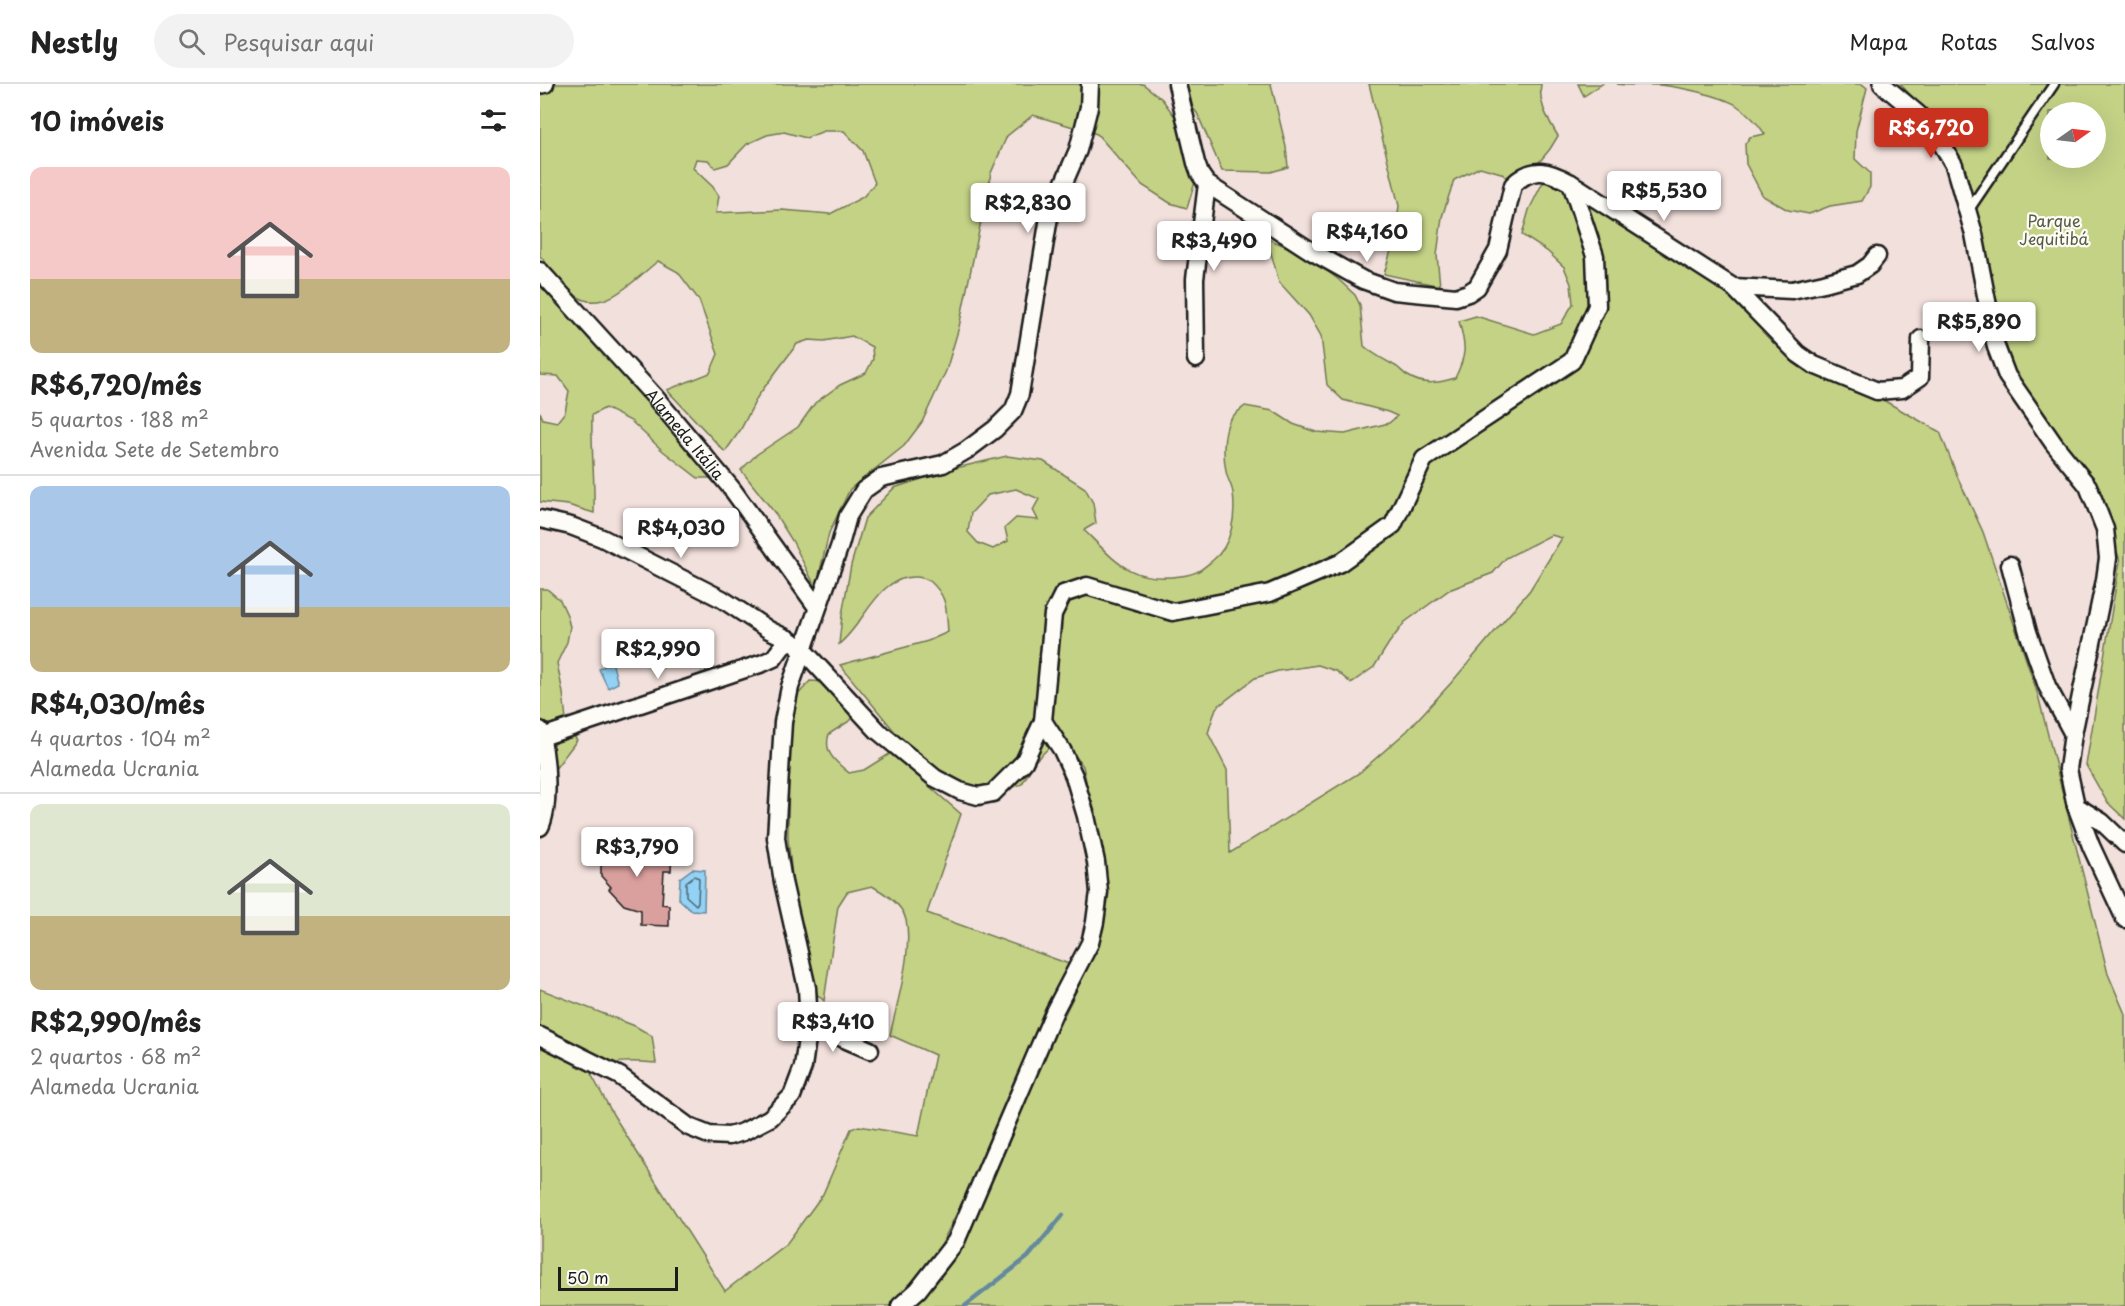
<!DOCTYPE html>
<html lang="pt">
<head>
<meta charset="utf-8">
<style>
	body { margin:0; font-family:"Playpen Sans",sans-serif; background:#f2f2f2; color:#222; height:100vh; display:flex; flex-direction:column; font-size:22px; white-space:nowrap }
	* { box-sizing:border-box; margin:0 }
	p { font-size:20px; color:#767676 }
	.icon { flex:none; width:33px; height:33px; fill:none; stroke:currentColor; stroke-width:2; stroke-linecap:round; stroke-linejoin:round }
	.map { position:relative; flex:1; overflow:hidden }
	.panel { display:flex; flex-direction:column; background:#fff; width:540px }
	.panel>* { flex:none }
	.needle { width:39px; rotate:76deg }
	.buttons { position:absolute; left:1500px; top:18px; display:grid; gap:12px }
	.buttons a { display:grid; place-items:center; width:66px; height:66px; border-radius:50%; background:#fff; box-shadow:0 6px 24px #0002; font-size:30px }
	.scale { position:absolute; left:18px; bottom:15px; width:120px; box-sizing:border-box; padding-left:6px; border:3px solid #1c1c1c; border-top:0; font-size:16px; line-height:21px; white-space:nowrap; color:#1c1c1c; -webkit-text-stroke:4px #fdfcf7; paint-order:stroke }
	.price { position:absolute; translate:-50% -51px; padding:0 14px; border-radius:6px; background:#fff; color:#222; font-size:20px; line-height:39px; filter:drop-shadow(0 2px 3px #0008) }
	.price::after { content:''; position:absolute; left:50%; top:36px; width:18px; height:14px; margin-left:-9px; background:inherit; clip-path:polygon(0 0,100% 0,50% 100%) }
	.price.current { background:#c8321e; color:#fff }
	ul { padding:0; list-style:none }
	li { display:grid; align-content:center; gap:12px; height:318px; padding:0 30px }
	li+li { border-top:2px solid #e0e0e0 }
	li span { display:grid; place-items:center; height:186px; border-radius:12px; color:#555 }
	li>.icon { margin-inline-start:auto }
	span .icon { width:108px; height:108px; fill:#fffc; stroke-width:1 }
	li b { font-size:26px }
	h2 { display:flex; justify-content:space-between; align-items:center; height:72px; padding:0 30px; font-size:26px }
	header { display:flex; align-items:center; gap:36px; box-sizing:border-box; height:84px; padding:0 30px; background:#fff; border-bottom:2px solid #e0e0e0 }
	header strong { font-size:28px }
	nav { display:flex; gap:33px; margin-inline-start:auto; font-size:21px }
	.search { width:420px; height:54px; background:#f2f2f2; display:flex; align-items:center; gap:15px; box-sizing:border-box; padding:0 21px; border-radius:33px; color:#767676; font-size:22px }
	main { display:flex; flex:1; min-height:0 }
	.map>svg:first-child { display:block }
</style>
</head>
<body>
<header>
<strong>Nestly</strong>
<div class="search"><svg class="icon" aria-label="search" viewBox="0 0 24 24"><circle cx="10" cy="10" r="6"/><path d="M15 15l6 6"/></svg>Pesquisar aqui</div>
<nav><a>Mapa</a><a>Rotas</a><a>Salvos</a></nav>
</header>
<main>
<section class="panel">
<h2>10 imóveis<svg class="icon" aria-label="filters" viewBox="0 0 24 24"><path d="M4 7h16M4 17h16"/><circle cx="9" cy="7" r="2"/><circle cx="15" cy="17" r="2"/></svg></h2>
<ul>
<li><span style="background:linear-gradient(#f6c9c9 60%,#c2b280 0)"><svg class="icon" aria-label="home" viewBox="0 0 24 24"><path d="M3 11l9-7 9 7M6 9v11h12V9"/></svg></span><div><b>R$6,720/mês</b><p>5 quartos · 188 m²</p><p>Avenida Sete de Setembro</p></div></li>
<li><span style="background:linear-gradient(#a9c7e8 65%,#c2b280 0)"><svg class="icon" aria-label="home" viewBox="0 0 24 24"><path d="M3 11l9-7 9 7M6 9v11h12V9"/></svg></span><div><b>R$4,030/mês</b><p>4 quartos · 104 m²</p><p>Alameda Ucrania</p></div></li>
<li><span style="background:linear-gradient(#dfe7d0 60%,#c2b280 0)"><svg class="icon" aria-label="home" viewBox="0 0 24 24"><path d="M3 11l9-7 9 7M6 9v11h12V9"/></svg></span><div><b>R$2,990/mês</b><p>2 quartos · 68 m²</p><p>Alameda Ucrania</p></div></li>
</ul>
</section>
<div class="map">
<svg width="1585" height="1222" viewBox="0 0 1585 1222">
	<rect width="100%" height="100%" fill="#f2e0dc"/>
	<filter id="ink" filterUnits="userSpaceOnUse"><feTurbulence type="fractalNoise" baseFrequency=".0167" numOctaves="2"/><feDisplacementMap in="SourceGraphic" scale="12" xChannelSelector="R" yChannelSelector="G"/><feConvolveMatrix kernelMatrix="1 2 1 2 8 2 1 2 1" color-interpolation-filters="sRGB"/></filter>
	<g filter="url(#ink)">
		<g fill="#c4d286" stroke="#707751" stroke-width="1.5" fill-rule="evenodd">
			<path d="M 0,0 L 603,0 L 622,15 L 639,38 L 656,95 L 647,124 L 630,119 L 602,101 L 557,50 L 493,31 L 467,52 L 451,89 L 419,243 L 406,287 L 382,338 L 364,362 L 310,405 L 289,449 L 276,504 L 253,458 L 234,428 L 201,386 L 216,371 L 258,343 L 275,319 L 300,301 L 326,289 L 333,275 L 332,263 L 312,252 L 284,257 L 269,256 L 257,260 L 218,312 L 201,345 L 185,368 L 127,306 L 170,289 L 178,270 L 159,216 L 138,188 L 118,177 C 97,193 66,230 38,213 C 26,205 11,184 0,172 ZM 284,47 L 304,47 L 323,67 L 335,99 L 323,113 L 290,130 L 242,126 L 176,129 L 179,112 L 173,103 L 153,84 L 156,75 L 168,76 L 175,84 L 188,80 L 207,60 L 227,51 L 244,48 L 266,54 Z"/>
			<path d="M 633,0 L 731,0 L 746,63 L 748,83 L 731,88 L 682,87 L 657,29 Z"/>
			<path d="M 829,0 L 1001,0 C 998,20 1008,35 1018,52 L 1010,65 L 978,104 L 961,89 L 940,83 L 914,96 L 902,133 L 897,171 L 900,202 L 844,190 L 855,153 L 859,122 Z"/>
			<path d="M 1038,0 L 1062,0 L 1044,12 Z"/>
			<path d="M 1077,0 L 1322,0 L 1327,4 L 1316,47 L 1315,75 L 1330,89 L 1330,103 L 1322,117 L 1290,122 L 1269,130 L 1248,126 L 1223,112 L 1206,80 L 1205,60 L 1210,53 L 1225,50 C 1217,38 1208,29 1196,21 C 1182,12 1136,2 1119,1 C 1105,0 1091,2 1077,0 Z"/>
			<path d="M 1360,0 L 1585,0 L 1585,735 L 1567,718 L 1546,681 L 1580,477 L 1555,399 L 1474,297 L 1439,136 L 1412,54 ZM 1510,28 L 1556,28 L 1556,74 L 1510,74 Z"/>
			<path d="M 1018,89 L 1080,119 L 1118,149 L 1179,200 L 1265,283 L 1343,316 L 1400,348 L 1418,394 L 1443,448 L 1498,611 L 1568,890 L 1585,930 L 1585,1222 L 372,1222 L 395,1200 L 418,1170 L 459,1072 L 513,954 L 555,869 L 566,817 L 564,787 L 543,682 L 527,661 L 512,661 L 496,676 L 482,700 L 460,708 L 432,705 L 395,687 L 360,654 L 300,581 L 388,557 L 408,548 C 406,525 408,513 390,497 C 385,494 383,494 377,493 C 338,490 325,540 299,560 L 302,531 L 311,481 L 325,434 L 354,404 L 412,385 L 467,372 L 503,377 L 545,404 L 553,419 L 556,439 L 544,446 C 577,479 591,499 641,492 C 657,490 661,486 673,476 C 692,461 696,432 693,409 C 692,401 687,395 686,387 C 683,373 683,351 689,337 C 691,332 700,326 705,322 L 733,327 L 753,340 L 776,348 L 805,350 L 849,339 L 857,332 L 848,328 L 803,316 L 787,301 L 781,252 L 769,231 L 739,198 L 729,162 L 720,152 L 763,169 L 799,196 L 815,211 L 820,221 L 824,262 C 834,271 845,276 857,283 C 861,286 864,290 868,292 C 884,302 898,299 915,294 C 927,270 926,263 919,237 L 936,232 L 994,250 L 1021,240 L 1033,220 L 1031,200 L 1024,183 L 1007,167 L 982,151 L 989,126 L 1002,100 ZM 476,405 L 499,415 L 493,426 L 498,436 L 476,434 L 465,444 L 468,457 L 453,465 L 438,459 L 428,448 L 431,429 L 448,411 ZM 1011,451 L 1022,454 L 990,506 L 911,599 L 867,647 L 819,689 L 690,769 L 687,686 L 668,649 L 676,624 L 715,594 L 738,587 L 778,581 L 796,587 L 811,599 L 834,583 L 849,559 L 865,538 L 909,506 L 953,489 L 966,474 Z"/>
			<path d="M 0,198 L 178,394 L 158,394 L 123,367 L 91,337 L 65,324 L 52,331 C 51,364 55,396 54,429 L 28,421 L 0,418 L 0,328 L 3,335 L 17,338 L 25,328 L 29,307 L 18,292 L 0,291 Z"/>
			<path d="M 0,505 L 7,505 L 20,516 L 27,531 L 30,543 L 27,558 L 17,579 L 23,609 L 27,644 L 37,656 L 15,685 L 0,685 Z"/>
			<path d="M 270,597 L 287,598 L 317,632 L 289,650 C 283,669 296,678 309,689 L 324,686 L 351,669 L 421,730 L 387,829 L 529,880 L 432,1098 L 399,1165 L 352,1222 L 0,1222 L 0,905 L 95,942 L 112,952 L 116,979 C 93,977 69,975 51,990 L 74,1032 L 185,1207 L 247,1159 L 283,1110 L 311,1045 L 319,1042 L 378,1052 L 395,971 L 350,951 C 356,923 379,848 361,825 C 354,815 343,808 332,802 L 307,808 L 298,822 L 284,917 L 277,910 L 254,811 L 248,755 L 249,667 L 256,613 Z"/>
		</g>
		<g fill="#94d2f5" stroke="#64899e" stroke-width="1.5">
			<path d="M 72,578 C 75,586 75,592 78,599 L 68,604 L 59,585 Z"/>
			<path d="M 152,785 L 165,786 L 164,827 L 151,826 L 139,815 L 140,794 Z"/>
		</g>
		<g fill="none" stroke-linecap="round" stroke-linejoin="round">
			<path stroke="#4c6573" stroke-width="1.5" d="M 154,792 L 159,794 L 158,818 L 156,821 L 146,812 L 146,798 Z"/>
			<path stroke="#64899e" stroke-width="4.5" d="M 425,1222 L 488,1173 L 523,1131"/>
		</g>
		<path fill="#daa09e" stroke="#1c1c1c" stroke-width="1.5" d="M 51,762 L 132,764 L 131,787 L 124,787 L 122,820 L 129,821 L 129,842 L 101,841 L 101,826 L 84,821 L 69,805 L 71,803 L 61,792 L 61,779 L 50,779 Z"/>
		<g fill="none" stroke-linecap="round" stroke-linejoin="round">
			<defs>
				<path id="service" d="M 1428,127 L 1514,0"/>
				<g id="minor">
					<path d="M 637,0 L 656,79 L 660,90 L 667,100 L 771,167 L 823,196 L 854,207 L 916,213 L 928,209 L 937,203 L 958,166 L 973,101 C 993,81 1009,87 1031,99 L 1193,203 L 1252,206 L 1284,199 L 1317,190 L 1330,181 L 1337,172"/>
					<path d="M 1342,0 L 1378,30 L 1399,55 L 1414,81 L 1434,150 L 1456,263 L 1467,292 L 1514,360 L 1548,402 L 1565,445 L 1568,474 L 1565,496 L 1533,650 L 1528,685 L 1536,722 L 1551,762 L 1585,835"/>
					<path d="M 0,1 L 5,0"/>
					<path id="s1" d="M 0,187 L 114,312 L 192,405 L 277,523"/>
					<path d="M 1193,203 L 1258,270 L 1274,281 L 1337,307 L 1362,305 L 1380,293 L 1381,255"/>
					<path d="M 656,275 L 655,195 L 667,100"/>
					<path d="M 0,435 L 31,442 L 62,454 L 182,515 L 229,546 L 248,555 L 263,566 L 338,647 L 395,694 L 420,707 L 438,712 L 453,709 L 484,678 L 503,637 L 513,530 L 523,510 L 547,502 L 633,528 L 730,509 L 800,479 L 853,441 L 884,375 L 1032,277 L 1057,222 L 1055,172 L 1031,99"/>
					<path d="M 1470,481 L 1488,548 L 1507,602 L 1533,650"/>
					<path d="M 0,646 C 6,671 11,721 0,743"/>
					<path d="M 2,653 L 223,579 L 234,574 L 248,555"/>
					<path d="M 1536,722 L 1562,738 L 1585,760"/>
					<path d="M 269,940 L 330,966"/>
					<path d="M 0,952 L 80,992 L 149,1043 L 169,1051 L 189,1052 L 203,1048 L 230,1034 L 252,1012 L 263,983 L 269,940 L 267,904 L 243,798 L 236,754 L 243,638 L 250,603 L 300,461 L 308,432 L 324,406 L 341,394 L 403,380 L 427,366 L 455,345 L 473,327 L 480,310 L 509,133 L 538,66 L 549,23 L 550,0"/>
					<path d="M 360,1222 L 378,1206 L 416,1157 L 515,926 L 550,859 L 555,838 L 559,808 L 556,778 L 546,732 L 534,692 L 522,666 L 503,637"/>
				</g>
			</defs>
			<use href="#service" stroke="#1c1c1c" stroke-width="13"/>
			<use href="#minor" stroke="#1c1c1c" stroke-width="21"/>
			<use href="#service" stroke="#fdfcf7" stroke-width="8"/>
			<use href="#minor" stroke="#fdfcf7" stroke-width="16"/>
		</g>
	</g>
	<g text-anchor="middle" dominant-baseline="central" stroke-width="4.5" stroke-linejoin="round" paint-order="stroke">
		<g font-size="16" fill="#575c41" stroke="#fdfcf7">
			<text x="1514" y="136">Parque<tspan x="1514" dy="18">Jequitibá</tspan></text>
		</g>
		<g font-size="16" fill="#1c1c1c" stroke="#fdfcf7">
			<text stroke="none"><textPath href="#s1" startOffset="218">Alameda Itália</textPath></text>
		</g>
	</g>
</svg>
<div class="buttons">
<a><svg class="needle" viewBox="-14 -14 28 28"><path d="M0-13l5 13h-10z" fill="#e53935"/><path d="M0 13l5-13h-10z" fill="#767676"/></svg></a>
</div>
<div class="scale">50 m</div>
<b class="price current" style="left:1391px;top:75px">R$6,720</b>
<b class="price" style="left:1124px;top:138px">R$5,530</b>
<b class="price" style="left:488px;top:150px">R$2,830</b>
<b class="price" style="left:827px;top:179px">R$4,160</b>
<b class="price" style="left:674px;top:188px">R$3,490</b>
<b class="price" style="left:1439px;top:269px">R$5,890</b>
<b class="price" style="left:141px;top:475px">R$4,030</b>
<b class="price" style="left:118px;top:596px">R$2,990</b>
<b class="price" style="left:97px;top:794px">R$3,790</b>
<b class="price" style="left:293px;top:969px">R$3,410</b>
</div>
</main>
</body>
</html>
